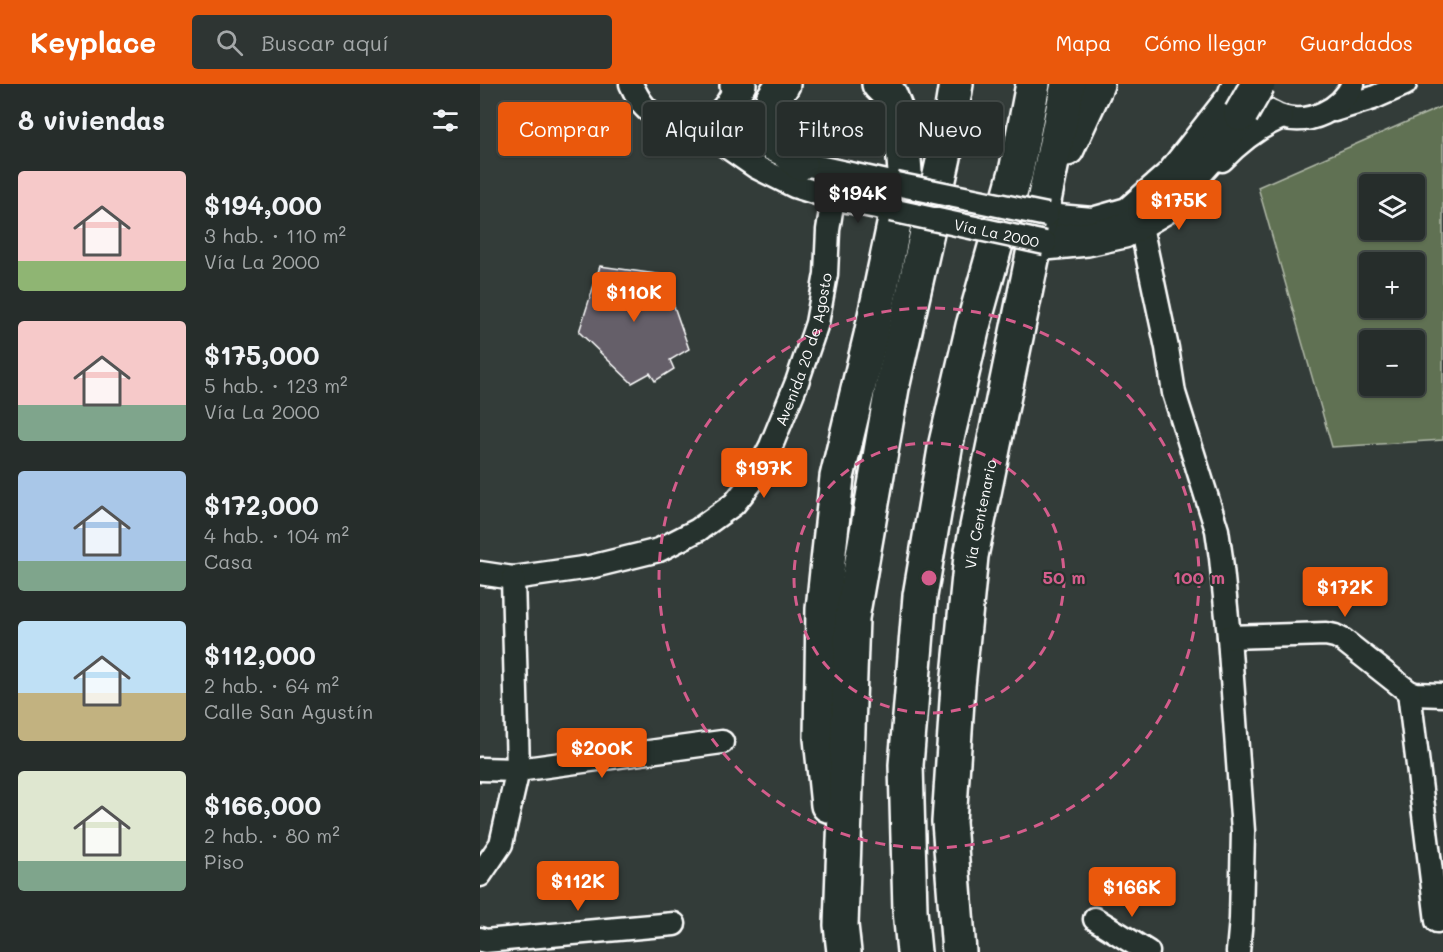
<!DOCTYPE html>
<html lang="es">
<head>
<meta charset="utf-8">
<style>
	body { margin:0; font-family:Mali,sans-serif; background:#2e3533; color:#f1f3f6; height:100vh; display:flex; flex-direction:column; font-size:22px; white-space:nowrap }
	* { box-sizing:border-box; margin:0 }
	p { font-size:20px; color:#a4a8a9 }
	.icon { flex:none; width:33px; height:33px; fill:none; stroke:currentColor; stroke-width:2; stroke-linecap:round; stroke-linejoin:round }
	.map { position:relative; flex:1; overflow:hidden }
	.drawer { display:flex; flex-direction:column; background:#262d2b; width:480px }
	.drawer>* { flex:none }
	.guide { position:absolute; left:18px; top:18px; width:570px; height:54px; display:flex; gap:12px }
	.buttons { position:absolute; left:879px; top:90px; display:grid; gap:12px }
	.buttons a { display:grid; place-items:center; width:66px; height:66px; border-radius:6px; background:#262d2b; box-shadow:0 2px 4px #0004,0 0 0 2px #424947; font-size:30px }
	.price { position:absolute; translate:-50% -51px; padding:0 14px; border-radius:6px; background:#ea580c; color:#fff; font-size:20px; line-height:39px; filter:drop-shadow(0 2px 3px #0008) }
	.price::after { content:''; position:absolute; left:50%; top:36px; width:18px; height:14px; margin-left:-9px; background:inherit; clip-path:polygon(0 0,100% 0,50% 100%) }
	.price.on { background:#222; color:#fff }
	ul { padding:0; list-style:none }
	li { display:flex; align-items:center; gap:18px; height:150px; padding:0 18px }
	li span { display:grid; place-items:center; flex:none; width:168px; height:120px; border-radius:6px; color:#555 }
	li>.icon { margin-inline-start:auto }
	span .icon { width:72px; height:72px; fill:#fffc; stroke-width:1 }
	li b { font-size:26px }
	h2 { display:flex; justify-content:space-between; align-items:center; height:72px; padding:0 18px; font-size:26px }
	.chip { padding:0 21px; border-radius:6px; background:#262d2b; box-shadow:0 2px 4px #0004,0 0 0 2px #424947; font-size:21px; line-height:54px }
	.chip.on { background:#ea580c; color:#fff }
	header { display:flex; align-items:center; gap:36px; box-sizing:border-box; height:84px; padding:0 30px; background:#ea580c; color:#fff }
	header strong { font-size:28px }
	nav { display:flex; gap:33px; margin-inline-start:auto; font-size:21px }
	.search { width:420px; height:54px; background:#2e3533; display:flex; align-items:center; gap:15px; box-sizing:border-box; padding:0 21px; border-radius:6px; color:#a4a8a9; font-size:22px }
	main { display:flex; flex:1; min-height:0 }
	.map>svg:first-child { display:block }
</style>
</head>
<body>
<header>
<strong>Keyplace</strong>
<div class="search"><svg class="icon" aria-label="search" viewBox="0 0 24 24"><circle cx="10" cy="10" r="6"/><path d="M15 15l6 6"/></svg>Buscar aquí</div>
<nav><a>Mapa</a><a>Cómo llegar</a><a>Guardados</a></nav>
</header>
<main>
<section class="drawer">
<h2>8 viviendas<svg class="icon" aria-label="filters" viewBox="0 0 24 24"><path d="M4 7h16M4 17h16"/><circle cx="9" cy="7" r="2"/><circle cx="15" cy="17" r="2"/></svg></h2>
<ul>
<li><span style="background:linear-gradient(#f6c9c9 75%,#8fb573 0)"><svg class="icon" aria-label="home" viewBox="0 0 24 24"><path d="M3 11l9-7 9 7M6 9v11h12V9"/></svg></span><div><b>$194,000</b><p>3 hab. · 110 m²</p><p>Vía La 2000</p></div></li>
<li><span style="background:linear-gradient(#f6c9c9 70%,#7fa58c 0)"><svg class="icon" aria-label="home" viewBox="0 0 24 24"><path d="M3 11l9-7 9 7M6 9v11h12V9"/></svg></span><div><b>$175,000</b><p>5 hab. · 123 m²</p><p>Vía La 2000</p></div></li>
<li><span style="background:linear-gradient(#a9c7e8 75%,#7fa58c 0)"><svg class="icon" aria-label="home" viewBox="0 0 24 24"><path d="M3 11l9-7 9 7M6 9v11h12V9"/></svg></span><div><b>$172,000</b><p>4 hab. · 104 m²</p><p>Casa</p></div></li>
<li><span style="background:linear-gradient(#bfe0f5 60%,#c2b280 0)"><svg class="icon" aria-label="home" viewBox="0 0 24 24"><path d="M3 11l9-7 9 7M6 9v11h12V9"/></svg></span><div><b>$112,000</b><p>2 hab. · 64 m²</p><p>Calle San Agustín</p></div></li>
<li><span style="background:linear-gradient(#dfe7d0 75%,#7fa58c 0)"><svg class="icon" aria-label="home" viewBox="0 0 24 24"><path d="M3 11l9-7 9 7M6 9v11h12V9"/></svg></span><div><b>$166,000</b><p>2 hab. · 80 m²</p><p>Piso</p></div></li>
</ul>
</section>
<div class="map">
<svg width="963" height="868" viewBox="0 0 963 868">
	<rect width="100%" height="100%" fill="#333c39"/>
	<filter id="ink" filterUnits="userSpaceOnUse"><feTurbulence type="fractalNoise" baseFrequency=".0167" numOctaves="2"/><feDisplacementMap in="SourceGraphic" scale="12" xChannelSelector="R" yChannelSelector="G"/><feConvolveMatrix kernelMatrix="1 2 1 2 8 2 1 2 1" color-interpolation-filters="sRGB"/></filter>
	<g filter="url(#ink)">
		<path fill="#607152" stroke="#b0b8a8" stroke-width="1.5" fill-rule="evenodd" d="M 963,22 L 963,356 L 852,363 L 778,103 ZM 890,100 L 934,100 L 934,146 L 890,146 ZM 890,178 L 934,178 L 934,224 L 890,224 ZM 890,256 L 934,256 L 934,302 L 890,302 Z"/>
		<path fill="#655f69" stroke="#fff" stroke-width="1.5" d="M 120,182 L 183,191 L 209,265 L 190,276 L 194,285 L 175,297 L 170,289 L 152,299 L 99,248 Z"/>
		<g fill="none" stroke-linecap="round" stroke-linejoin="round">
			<defs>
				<g id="minor">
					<path d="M 151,0 C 156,10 160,20 169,27 C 187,44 220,43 239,28 C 246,22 251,13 255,5"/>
					<path d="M 251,14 L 252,25 L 257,40 L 269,53 L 291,65 L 320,79 L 416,100"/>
					<path d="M 854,26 L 893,14 L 925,0"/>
					<path d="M 789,27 C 793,29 798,32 802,33 C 830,41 861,26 873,0"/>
					<path d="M 206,40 L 227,49 L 276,83 L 314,102 L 353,114 L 411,126"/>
					<path d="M 742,76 C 759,58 778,43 802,33"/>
					<path d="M 567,131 L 612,135 L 647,125 L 688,89 L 749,11 L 753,0"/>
					<path d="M 662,147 L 687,264 L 694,309 L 737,446 L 741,474 L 749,553 L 763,747 L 761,835 L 758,868"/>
					<path id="s1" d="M 0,489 L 33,494 L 110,483 L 179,466 L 218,446 L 254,420 L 274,395 L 291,362 L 317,298 L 337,239 L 346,190 L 348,146 L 353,114"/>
					<path d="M 749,553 L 846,550 L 855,552 L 863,556 L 929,608 L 935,610 L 963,611"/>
					<path d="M 929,608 L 957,837"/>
					<path d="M 0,685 L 38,686 L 242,658"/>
					<path d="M 0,791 L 21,760 L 38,686 L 33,494"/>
					<path d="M 615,835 L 668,868"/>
					<path d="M 0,855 L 5,857 L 194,840"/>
				</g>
				<g id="highway">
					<path d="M 303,0 L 293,15 L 290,37 L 298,59 L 320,79"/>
					<path d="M 257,2 L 259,0"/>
					<path d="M 587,65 L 617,0"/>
					<path d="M 565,159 L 607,155 L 644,147 L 683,124 L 734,67 L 761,30"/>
					<path d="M 348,721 L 341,654 L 343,525 L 357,393 L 391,251 L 425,88 L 422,51 L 419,34 L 410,11 L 399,0"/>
					<path d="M 364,868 L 361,841 L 372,534 L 412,304 L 464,73 L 476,0"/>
					<path d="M 434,868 L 430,826 L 426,681 L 440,512 L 466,359 L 493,242 L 536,88 L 553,0"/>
					<path id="s2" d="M 479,868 L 469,738 L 478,602 L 491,472 L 588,0"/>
				</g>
			</defs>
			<use href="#minor" stroke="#fff" stroke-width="27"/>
			<use href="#highway" stroke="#fff" stroke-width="38"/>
			<use href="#minor" stroke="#26332d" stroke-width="22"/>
			<use href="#highway" stroke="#26332d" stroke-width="33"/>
			<defs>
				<g id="minor-bridge">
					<path d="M 416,100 L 567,131"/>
					<path id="s3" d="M 411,126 L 565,159"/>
				</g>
				<path id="highway-bridge" d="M 761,30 L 778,0"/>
			</defs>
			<use href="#minor-bridge" stroke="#fff" stroke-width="27" stroke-linecap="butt"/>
			<use href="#highway-bridge" stroke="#fff" stroke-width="38" stroke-linecap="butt"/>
			<use href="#minor-bridge" stroke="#26332d" stroke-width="22"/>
			<use href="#highway-bridge" stroke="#26332d" stroke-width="33"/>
		</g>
	</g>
	<g fill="none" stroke="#d45d8c" stroke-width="3" stroke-dasharray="10 8">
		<circle cx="449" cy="494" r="135"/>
		<circle cx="449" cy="494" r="270"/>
	</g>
	<g text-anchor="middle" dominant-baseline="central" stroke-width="4.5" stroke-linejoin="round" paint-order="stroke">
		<g font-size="15" fill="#fff" stroke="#26332d">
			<text stroke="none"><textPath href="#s3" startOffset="108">Vía La 2000</textPath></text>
			<text stroke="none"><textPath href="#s1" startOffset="442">Avenida 20 de Agosto</textPath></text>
			<text stroke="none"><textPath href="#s2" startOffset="440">Vía Centenario</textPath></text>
		</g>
	</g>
	<circle cx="449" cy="494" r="9" fill="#d45d8c" stroke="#26332d" stroke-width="3"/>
	<g font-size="18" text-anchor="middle" font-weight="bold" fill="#d45d8c" stroke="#26332d" stroke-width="4.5" stroke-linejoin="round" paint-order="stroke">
		<text x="584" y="500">50 m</text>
		<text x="719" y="500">100 m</text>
	</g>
</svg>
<div class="buttons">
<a><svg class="icon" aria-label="layers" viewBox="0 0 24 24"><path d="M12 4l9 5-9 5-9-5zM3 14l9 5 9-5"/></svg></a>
<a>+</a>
<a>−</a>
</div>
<b class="price on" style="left:378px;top:140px">$194K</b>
<b class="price" style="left:699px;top:147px">$175K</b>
<b class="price" style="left:154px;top:239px">$110K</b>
<b class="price" style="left:284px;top:415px">$197K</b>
<b class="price" style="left:865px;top:534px">$172K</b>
<b class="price" style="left:122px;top:695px">$200K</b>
<b class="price" style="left:98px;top:828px">$112K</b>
<b class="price" style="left:652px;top:834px">$166K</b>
<div class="guide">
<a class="chip on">Comprar</a>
<a class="chip">Alquilar</a>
<a class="chip">Filtros</a>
<a class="chip">Nuevo</a>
</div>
</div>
</main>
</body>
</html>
